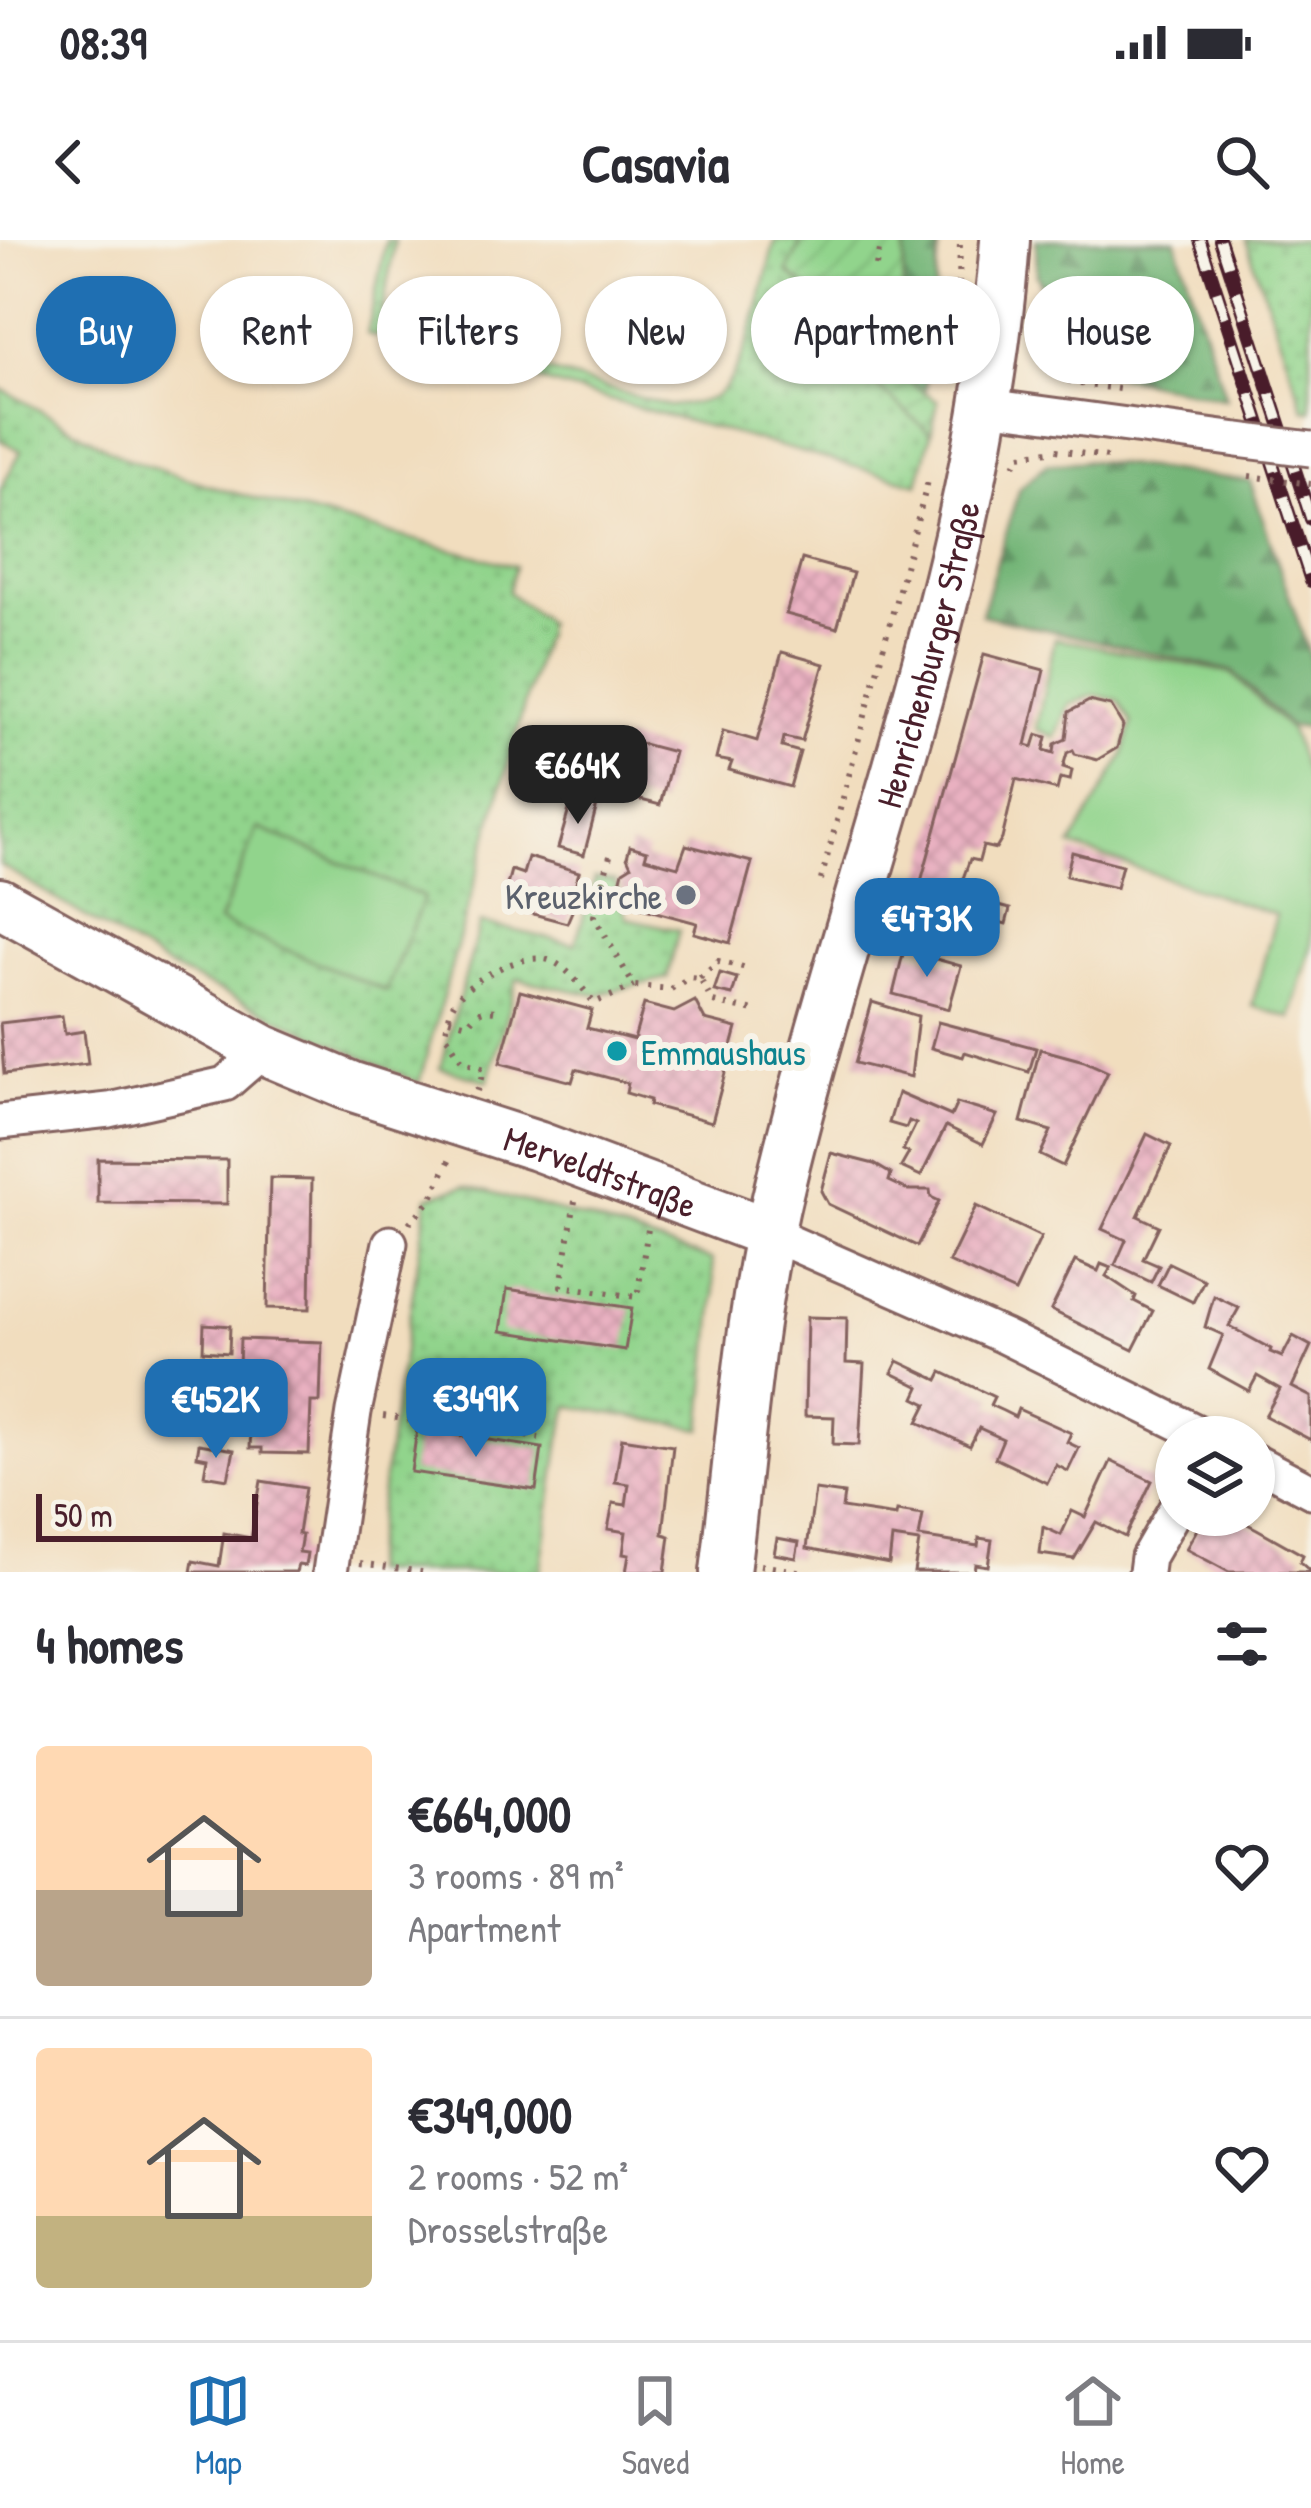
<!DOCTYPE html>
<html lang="en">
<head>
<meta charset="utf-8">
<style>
	body { margin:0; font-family:"Patrick Hand",sans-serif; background:#f2f2f3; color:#2b2b33; height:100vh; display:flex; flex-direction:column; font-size:45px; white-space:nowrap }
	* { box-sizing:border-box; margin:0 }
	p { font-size:39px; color:#7c7c81 }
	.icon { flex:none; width:66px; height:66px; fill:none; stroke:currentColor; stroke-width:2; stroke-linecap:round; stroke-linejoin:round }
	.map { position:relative; height:1332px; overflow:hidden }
	.details { display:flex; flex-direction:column; background:#fff; flex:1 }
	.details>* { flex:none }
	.banner { position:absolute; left:36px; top:36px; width:1239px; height:108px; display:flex; gap:24px }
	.tools { position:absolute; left:1155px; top:1176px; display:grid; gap:24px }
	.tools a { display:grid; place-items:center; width:120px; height:120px; border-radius:50%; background:#fff; box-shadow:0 3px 9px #0004; font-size:60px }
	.scale { position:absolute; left:36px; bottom:30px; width:222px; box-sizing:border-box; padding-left:12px; border:6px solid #4a1f2b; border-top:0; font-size:33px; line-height:42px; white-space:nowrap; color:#4a1f2b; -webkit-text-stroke:9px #f7f3e8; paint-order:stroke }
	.price { position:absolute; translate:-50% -102px; padding:0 27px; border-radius:24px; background:#1f6fb2; color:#fff; font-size:39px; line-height:78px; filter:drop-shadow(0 3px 6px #0008) }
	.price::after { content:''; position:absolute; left:50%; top:72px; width:36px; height:27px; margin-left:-18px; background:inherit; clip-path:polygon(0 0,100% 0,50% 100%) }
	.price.current { background:#222; color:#fff }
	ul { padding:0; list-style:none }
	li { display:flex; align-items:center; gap:36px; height:300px; padding:0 36px }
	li+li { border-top:3px solid #e1e1e2 }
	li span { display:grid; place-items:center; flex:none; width:336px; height:240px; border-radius:12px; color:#555 }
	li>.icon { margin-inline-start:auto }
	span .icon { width:144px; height:144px; fill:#fffc; stroke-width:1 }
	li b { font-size:51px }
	h2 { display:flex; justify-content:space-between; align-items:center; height:144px; padding:0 36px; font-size:51px }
	.tag { padding:0 42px; border-radius:54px; background:#fff; box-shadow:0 3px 9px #0004; font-size:42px; line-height:108px }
	.tag.current { background:#1f6fb2; color:#fff }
	.status { display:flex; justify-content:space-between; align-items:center; height:84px; padding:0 60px; background:#fff; direction:ltr }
	.status svg { height:33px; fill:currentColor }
	header { display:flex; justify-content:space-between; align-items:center; height:156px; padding:0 36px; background:#fff; font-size:54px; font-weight:800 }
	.tabs { display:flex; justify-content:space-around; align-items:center; height:168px; border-top:3px solid #e1e1e2; background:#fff; font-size:33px; color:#7c7c81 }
	.tabs a { display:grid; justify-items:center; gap:6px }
	.tabs .current { color:#1f6fb2 }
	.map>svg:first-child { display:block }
</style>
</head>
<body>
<div class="status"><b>08:39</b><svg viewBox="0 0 49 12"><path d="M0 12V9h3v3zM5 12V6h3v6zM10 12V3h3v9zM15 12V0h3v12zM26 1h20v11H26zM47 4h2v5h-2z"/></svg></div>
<header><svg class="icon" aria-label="back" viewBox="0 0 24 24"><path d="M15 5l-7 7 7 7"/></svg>Casavia<svg class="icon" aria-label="search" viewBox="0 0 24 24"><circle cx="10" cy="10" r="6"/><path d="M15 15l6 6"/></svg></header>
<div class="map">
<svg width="1311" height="1332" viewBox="0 0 1311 1332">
	<defs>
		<pattern id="grass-dots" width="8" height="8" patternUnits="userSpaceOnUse" patternTransform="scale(3)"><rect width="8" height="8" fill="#91d48c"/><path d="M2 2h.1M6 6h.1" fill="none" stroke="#7fb679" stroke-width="1.8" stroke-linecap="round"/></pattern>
		<pattern id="forest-firs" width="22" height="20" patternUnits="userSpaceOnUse" patternTransform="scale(3)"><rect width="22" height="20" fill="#74b678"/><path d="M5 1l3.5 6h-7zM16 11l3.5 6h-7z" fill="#619363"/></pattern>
		<pattern id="garden-furrows" width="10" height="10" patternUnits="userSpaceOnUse" patternTransform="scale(3)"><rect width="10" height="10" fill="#91d48c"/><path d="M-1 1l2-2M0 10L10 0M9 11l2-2" fill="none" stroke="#7fb679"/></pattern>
		<pattern id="building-cross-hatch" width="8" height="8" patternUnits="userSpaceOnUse" patternTransform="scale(3)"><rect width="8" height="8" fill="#e9b1c1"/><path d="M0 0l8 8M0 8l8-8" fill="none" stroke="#c998a6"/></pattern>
	</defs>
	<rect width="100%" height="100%" fill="#f7f3e8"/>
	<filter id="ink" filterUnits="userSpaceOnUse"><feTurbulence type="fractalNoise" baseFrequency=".00833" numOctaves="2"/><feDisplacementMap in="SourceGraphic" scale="24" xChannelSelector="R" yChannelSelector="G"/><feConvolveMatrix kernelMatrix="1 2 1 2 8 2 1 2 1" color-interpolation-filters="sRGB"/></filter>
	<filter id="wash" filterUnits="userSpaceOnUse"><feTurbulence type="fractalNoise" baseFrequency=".004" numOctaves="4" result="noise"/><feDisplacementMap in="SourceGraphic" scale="48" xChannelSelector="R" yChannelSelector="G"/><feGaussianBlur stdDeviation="2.7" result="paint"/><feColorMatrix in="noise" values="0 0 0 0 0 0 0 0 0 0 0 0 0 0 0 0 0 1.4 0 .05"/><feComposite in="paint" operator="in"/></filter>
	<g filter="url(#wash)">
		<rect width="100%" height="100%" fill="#f1ddbe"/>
		<g fill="url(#grass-dots)" stroke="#6e7a5c" stroke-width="3">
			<path d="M 386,0 L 395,0 L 382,77 L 389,85 L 669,166 C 684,164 701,164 715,156 C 746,138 765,36 775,0 L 802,0 L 788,32 L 827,64 L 873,142 L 931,194 L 918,244 L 367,94 Z"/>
			<path d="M 1246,0 L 1311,0 L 1311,171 L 1304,169 Z"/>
			<path d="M 0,148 L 125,218 L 223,250 L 515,326 L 508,352 L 547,383 L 419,843 L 172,729 L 0,625 L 0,250 L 21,211 L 0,200 Z"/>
			<path d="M 595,638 L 615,641 L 627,678 L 679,690 L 667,738 L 596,755 L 517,739 L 488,841 L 440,828 L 480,683 L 575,704 Z"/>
			<path d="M 464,946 L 590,980 L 712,1020 L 715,1056 L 702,1189 L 569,1166 L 560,1200 L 540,1332 L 369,1332 L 428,957 Z"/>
		</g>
		<g fill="url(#forest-firs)" stroke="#5f6a52" stroke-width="3">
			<path d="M 906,0 L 940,0 L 925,153 L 896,133 Z"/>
			<path d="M 1036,0 L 1176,0 L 1226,159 L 1077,127 L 1037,35 Z"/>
			<path d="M 1091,221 L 1250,241 L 1311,420 L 1311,487 L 1290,487 L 1232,431 L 981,375 L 1019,249 L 1046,224 Z"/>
		</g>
		<g fill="#91d48c" stroke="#6e7a5c" stroke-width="3">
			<path d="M 1055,398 L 1231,433 L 1290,490 L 1311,549 L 1311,706 L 1291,778 L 1252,766 L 1276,675 L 1071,606 L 1123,516 L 1132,483 L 1118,460 L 1094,455 L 1069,465 L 1056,497 L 1036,489 Z"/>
			<path d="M 258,588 L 424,657 L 386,751 L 219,682 Z"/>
		</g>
		<path fill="url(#garden-furrows)" stroke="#6e7a5c" stroke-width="3" d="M 802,0 L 906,0 L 896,133 L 938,161 L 931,194 L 872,142 L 827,64 L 787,32 Z"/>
		<g id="blocks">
			<g fill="url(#building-cross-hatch)">
				<path d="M 802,319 L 853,333 L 837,388 L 786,374 Z"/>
				<path d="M 782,412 L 824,424 L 802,501 L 784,497 L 782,507 L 800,512 L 790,547 L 729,530 L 732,522 L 716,519 L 723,491 L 757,501 Z"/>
				<path d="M 984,414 L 1044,430 L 1026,505 L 1033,507 L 1037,494 L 1047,497 L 1044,510 L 1054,513 L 1055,504 L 1066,499 L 1069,472 L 1089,461 L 1111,466 L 1123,486 L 1117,508 L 1097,520 L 1075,514 L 1073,510 L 1067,513 L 1063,527 L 1072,530 L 1070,540 L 1060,538 L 1057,550 L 1016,539 L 1002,599 L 996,609 L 983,606 L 979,621 L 970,619 L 957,655 L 1010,669 L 1006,684 L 962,672 L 958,686 L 912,674 Z"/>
				<path d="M 624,499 L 674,512 L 660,565 L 610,552 Z"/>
				<path d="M 572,559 L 597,565 L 584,615 L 558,608 Z"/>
				<path d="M 686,605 L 752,622 L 730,703 L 694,693 L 697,683 L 630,665 L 633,655 L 625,654 L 620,643 L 623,631 L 631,626 L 627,617 L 630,606 L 647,611 L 645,618 L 678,627 Z"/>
				<path d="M 1072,612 L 1122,625 L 1116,648 L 1066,636 Z"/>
				<path d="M 528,617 L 579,632 L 575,646 L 582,648 L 567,683 L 514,669 L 519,652 L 506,649 L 511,630 L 523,634 Z"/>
				<path d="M 904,710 L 961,726 L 949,769 L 893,754 Z"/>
				<path d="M 720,733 L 737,738 L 732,755 L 714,751 Z"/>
				<path d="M 520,751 L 592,770 L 587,788 L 634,800 L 644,764 L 674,772 L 695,761 L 705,780 L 737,788 L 712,882 L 649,865 L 650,860 L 626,853 L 628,843 L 576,829 L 572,842 L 500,823 Z"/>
				<path d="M 872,762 L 918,776 L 911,837 L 855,823 Z"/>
				<path d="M 62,776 L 65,794 L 84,791 L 88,824 L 4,834 L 0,783 Z"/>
				<path d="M 938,782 L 1036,808 L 1029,832 L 965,812 L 963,817 L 931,808 Z"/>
				<path d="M 1040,809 L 1084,821 L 1108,832 L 1063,926 L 1040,915 L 1051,891 L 1021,882 Z"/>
				<path d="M 898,853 L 951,876 L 957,863 L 997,875 L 983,904 L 946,886 L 921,936 L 901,927 L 909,913 L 903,910 L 916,884 L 909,881 L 906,888 L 889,883 Z"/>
				<path d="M 1147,894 L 1171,906 L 1138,976 L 1159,986 L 1143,1019 L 1159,1026 L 1151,1042 L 1115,1025 L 1126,1000 L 1102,989 Z"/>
				<path d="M 831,913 L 874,924 L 891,934 L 889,941 L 908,950 L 930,950 L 931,957 L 939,961 L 917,1006 L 828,964 L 821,951 Z"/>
				<path d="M 98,919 L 227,920 L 227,964 L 98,963 Z"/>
				<path d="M 270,938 L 312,939 L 310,1069 L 267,1068 Z"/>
				<path d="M 976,966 L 1041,997 L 1015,1052 L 949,1022 Z"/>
				<path d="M 1075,1021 L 1098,1031 L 1101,1024 L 1111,1028 L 1106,1036 L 1136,1056 L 1134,1061 L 1153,1071 L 1133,1110 L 1051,1070 Z"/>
				<path d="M 1169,1023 L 1204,1040 L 1193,1062 L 1158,1045 Z"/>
				<path d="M 507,1049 L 632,1068 L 625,1110 L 501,1091 Z"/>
				<path d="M 1214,1056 L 1239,1068 L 1229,1086 L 1271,1109 L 1270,1112 L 1282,1117 L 1293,1096 L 1311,1106 L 1292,1147 L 1311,1157 L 1311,1200 L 1265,1176 L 1280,1149 L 1257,1136 L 1249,1151 L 1209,1129 L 1223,1095 L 1205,1087 Z"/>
				<path d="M 807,1077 L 847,1078 L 846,1123 L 864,1124 L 859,1205 L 833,1204 L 834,1177 L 805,1176 Z"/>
				<path d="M 204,1084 L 230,1086 L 229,1113 L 203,1111 Z"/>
				<path d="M 240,1099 L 322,1102 L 320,1162 L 311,1162 L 309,1214 L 262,1213 L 262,1208 L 250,1208 L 251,1187 L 260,1187 L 261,1161 L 255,1161 L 256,1127 L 239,1127 Z"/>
				<path d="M 898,1121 L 938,1140 L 942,1132 L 994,1157 L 990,1165 L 1003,1171 L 1015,1177 L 1018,1169 L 1071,1193 L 1067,1202 L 1079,1208 L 1068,1231 L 1056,1225 L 1047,1243 L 995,1218 L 1003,1199 L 979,1188 L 970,1206 L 918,1182 L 927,1164 L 915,1158 L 920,1147 L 892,1133 Z"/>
				<path d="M 417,1189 L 542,1208 L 536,1250 L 411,1232 Z"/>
				<path d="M 622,1198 L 673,1206 L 663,1294 L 670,1296 L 665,1332 L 626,1332 L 629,1315 L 623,1314 L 626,1292 L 608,1289 L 613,1263 L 626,1265 L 629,1244 L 615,1242 Z"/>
				<path d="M 199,1204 L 234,1210 L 228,1239 L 204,1235 L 207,1218 L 197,1216 Z"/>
				<path d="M 1111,1221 L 1152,1241 L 1125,1297 L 1096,1282 L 1074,1319 L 1040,1314 L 1043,1287 L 1061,1295 L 1072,1271 L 1085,1277 Z"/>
				<path d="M 261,1241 L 305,1248 L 298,1294 L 302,1295 L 299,1312 L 307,1313 L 305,1326 L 298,1325 L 296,1332 L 191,1332 L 193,1321 L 219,1326 L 224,1293 L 251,1298 Z"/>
				<path d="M 815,1250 L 844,1254 L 842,1268 L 896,1276 L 897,1271 L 923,1275 L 919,1297 L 978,1306 L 979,1298 L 992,1300 L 988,1326 L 975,1324 L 974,1332 L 914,1332 L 919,1302 L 892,1298 L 889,1324 L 807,1308 Z"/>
				<path d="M 1205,1275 L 1230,1275 L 1257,1289 L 1303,1315 L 1300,1322 L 1311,1332 L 1229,1332 L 1186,1309 Z"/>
				<path d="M 777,1298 L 799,1302 L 796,1318 L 774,1314 Z"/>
			</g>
		</g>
	</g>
	<g filter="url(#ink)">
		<use href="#blocks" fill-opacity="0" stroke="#84625e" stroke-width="3"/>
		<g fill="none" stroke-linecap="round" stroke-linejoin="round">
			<defs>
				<g id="street">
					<path d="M 987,166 L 1238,200"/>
					<path d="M 0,882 L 109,870 L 225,844 L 264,810"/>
					<path d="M 769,993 L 1003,1096 L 1207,1197"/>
					<path d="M 1254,1221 L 1311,1251"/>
					<path d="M 330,1332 L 354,1172 L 390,1003"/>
					<path d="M 1146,1332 L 1148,1317 L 1176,1268"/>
				</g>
				<g id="secondary">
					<path id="s1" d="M 0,663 L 264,810 L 350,846 L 537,906 L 769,993"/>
					<path id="s2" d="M 725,1332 C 741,1203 749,1072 780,945 C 855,633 983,322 1005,0"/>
				</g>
			</defs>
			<use href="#street" stroke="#84625e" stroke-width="39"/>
			<use href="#secondary" stroke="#84625e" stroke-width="54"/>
			<g stroke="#84625e" stroke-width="6" stroke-dasharray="3 9" stroke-linecap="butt">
				<path d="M 876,26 L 881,0"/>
				<path d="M 959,44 L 960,0"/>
				<path d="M 1035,96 C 1037,102 1036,109 1039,115 C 1050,146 1093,145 1119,149"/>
				<path d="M 1015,225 L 1020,215 L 1056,210 L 1108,217"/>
				<path d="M 610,616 L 594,676 L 634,746 L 671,749 L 690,737 L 700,738 L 713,762 L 754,771"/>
				<path d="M 821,640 L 928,241"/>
				<path d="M 700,738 L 718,721 L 751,729"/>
				<path d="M 449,779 L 468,784 C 477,771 484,768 500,772"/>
				<path d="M 477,851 L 484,829 L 462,821 L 445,793 C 448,785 449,772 453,765 C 467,740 527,708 554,722 C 571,731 583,749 594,763 L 634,746"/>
				<path d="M 575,961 L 561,1046 L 637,1057 L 648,989"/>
				<path d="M 409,983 L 431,960 L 450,919"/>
				<path d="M 383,1176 L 539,1198"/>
				<path d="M 360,1323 L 422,1332"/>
				<path d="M 760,1325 L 804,1332"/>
			</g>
			<use href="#street" stroke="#fff" stroke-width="33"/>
			<use href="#secondary" stroke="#fff" stroke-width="48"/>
			<defs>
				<g id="rail">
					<path d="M 1200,0 L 1311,341"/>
					<path d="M 1220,0 L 1311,279"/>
				</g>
			</defs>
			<use href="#rail" stroke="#4a1f2b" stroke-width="14"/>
			<use href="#rail" stroke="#f7f3e8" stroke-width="9" stroke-dasharray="27" stroke-linecap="butt"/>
			<defs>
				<path id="street-bridge" d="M 1238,200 L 1311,209"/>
			</defs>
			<use href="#street-bridge" stroke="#84625e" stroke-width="39" stroke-linecap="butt"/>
			<path stroke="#84625e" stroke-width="6" stroke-dasharray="3 9" stroke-linecap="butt" d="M 1249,236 L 1311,244"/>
			<use href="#street-bridge" stroke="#fff" stroke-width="33"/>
		</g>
	</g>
	<circle fill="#6b7280" stroke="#f7f3e8" stroke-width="4.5" cx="686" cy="655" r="12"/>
	<circle fill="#0f9aa8" stroke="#f7f3e8" stroke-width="4.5" cx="617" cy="811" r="12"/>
	<g text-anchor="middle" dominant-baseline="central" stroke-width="12" stroke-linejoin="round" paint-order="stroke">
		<g font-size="36" fill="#4a1f2b" stroke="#f7f3e8">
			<text stroke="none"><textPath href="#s2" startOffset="942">Henrichenburger Straße</textPath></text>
			<text stroke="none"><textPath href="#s1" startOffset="660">Merveldtstraße</textPath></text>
		</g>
		<g font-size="36" fill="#5b616d" stroke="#f7f3e8" text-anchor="end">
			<text x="662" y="655">Kreuzkirche</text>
		</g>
		<g font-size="36" fill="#0d838f" stroke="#f7f3e8" text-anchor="start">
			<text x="641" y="811">Emmaushaus</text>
		</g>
	</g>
</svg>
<div class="tools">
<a><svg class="icon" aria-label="layers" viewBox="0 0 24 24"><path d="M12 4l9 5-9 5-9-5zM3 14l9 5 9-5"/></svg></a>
</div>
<div class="scale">50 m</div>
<b class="price current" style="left:578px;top:587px">€664K</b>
<b class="price" style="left:927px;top:740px">€473K</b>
<b class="price" style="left:476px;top:1220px">€349K</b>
<b class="price" style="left:216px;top:1221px">€452K</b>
<div class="banner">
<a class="tag current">Buy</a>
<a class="tag">Rent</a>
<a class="tag">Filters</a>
<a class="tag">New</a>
<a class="tag">Apartment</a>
<a class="tag">House</a>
</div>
</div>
<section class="details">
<h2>4 homes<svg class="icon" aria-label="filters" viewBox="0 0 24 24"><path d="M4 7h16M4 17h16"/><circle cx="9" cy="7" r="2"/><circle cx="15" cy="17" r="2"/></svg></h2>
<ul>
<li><span style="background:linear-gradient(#ffd9b3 60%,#b9a48a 0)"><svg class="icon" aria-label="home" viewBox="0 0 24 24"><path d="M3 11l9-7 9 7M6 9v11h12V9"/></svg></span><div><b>€664,000</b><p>3 rooms · 89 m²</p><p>Apartment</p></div><svg class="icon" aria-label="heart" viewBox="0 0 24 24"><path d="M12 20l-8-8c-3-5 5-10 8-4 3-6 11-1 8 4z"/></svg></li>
<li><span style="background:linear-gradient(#ffd9b3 70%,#c2b280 0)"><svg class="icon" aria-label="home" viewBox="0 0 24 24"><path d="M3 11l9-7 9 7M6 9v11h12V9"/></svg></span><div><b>€349,000</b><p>2 rooms · 52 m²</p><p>Drosselstraße</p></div><svg class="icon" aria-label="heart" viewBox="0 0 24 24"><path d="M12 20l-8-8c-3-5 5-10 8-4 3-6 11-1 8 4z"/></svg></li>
</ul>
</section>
<nav class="tabs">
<a class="current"><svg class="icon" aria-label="map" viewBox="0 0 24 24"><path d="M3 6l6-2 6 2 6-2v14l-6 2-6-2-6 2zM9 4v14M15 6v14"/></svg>Map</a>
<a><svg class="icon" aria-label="saved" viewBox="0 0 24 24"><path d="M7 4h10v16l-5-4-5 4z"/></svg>Saved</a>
<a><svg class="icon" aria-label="home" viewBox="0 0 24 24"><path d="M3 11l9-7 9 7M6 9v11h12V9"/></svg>Home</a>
</nav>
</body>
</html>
